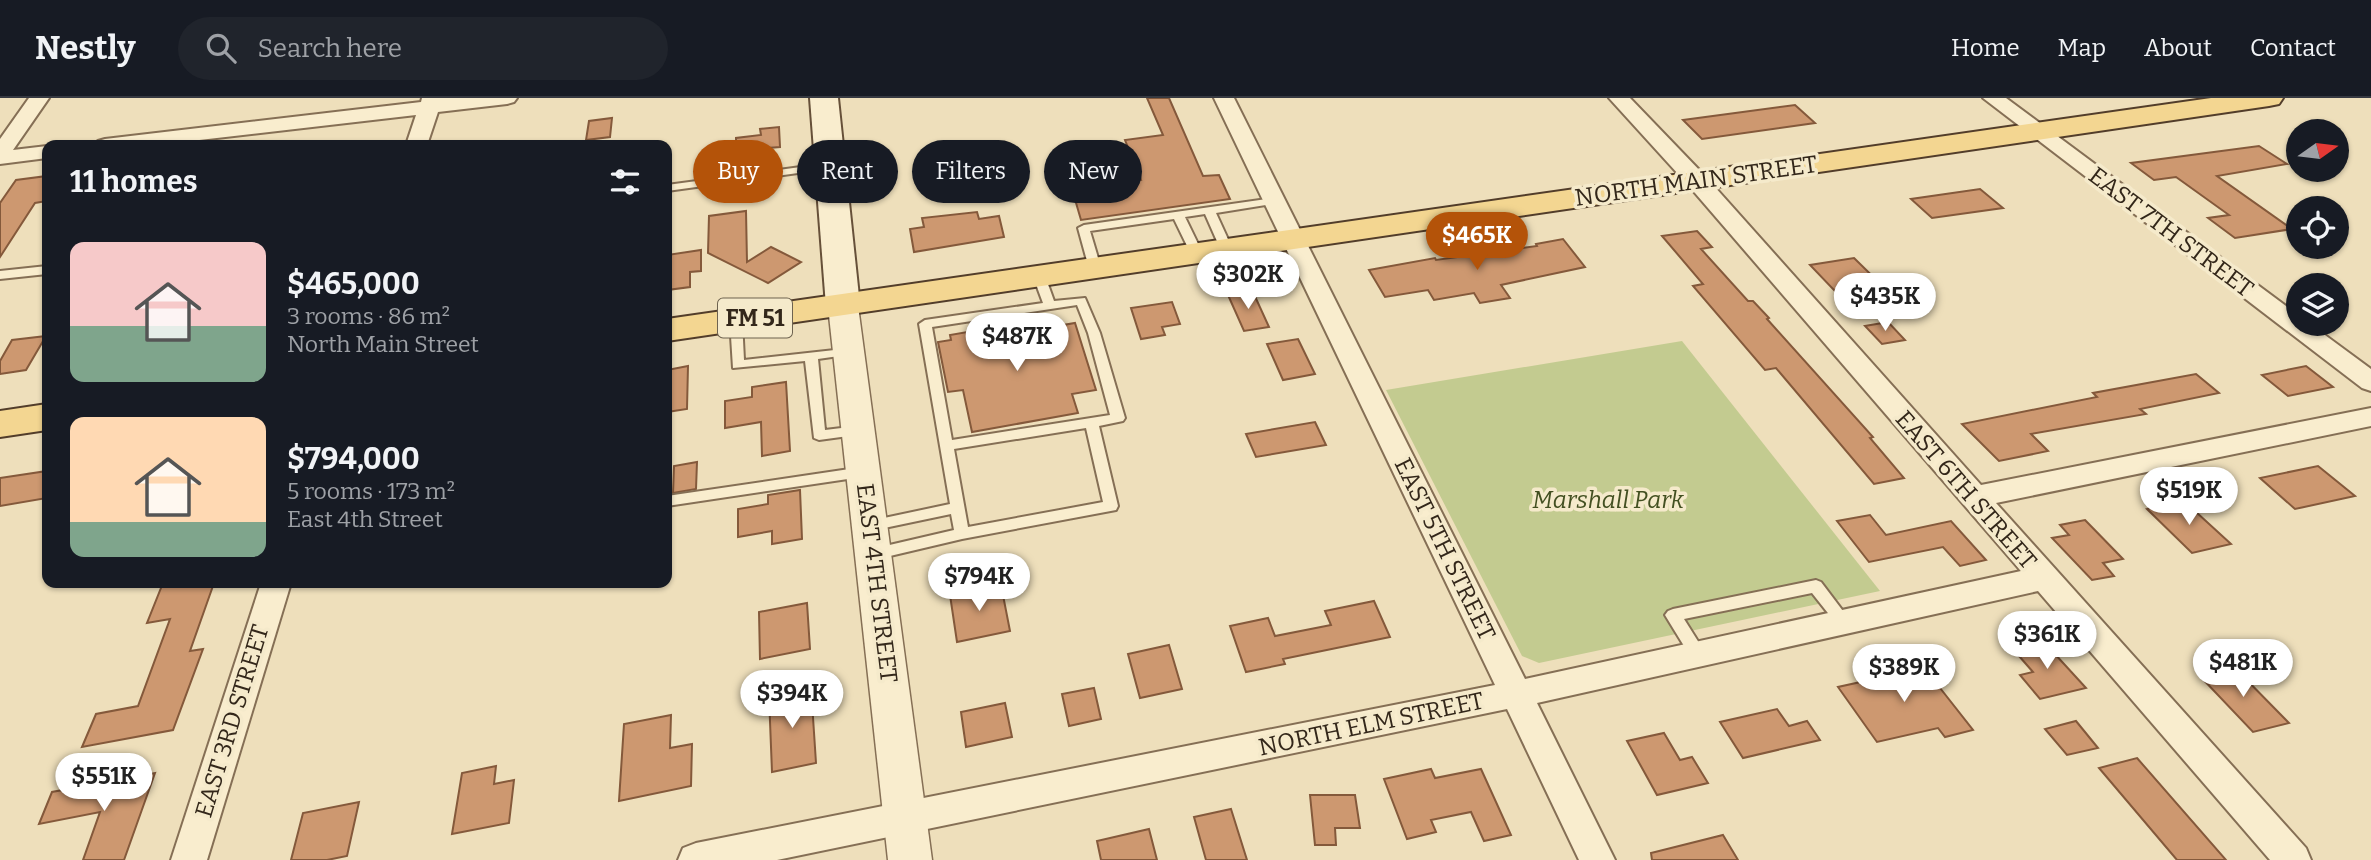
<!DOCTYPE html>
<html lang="en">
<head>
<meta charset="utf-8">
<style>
	body { margin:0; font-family:Bitter,serif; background:#20242c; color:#f1f3f6; height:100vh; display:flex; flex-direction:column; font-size:26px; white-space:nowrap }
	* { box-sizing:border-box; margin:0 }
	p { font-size:23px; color:#9ea1a6 }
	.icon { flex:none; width:38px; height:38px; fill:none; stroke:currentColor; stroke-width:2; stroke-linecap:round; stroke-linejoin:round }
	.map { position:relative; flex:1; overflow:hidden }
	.details { position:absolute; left:42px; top:42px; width:630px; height:448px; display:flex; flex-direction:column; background:#171b24; border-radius:14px; box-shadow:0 2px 5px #0004 }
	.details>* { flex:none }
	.top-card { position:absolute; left:693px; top:42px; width:665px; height:63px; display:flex; gap:14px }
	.needle { width:46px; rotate:76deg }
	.tools { position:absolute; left:2286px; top:21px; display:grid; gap:14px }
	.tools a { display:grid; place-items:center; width:63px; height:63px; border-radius:50%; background:#171b24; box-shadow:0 2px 5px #0004; font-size:35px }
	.price { position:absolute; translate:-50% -60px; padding:0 16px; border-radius:24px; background:#fff; color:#222; font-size:23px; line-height:46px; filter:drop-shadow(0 2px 4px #0008) }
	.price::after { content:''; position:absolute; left:50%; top:42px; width:21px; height:16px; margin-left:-10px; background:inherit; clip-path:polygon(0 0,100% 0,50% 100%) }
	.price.active { background:#b45309; color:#fff }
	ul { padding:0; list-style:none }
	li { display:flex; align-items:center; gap:21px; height:175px; padding:0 28px }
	li span { display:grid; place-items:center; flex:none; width:196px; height:140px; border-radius:14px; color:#555 }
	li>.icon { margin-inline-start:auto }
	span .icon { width:84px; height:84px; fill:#fffc; stroke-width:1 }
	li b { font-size:30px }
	h2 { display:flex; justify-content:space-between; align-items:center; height:84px; padding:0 28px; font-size:30px }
	.chip { padding:0 24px; border-radius:32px; background:#171b24; box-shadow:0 2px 5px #0004; font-size:24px; line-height:63px }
	.chip.active { background:#b45309; color:#fff }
	header { display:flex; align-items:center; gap:42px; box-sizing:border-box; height:98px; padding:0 35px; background:#171b24; border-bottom:2px solid #363941 }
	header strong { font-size:33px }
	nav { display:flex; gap:38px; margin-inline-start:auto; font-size:24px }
	.search { width:490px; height:63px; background:#20242c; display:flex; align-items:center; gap:18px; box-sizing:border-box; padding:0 24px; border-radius:38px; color:#9ea1a6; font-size:26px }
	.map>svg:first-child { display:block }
</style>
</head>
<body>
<header>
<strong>Nestly</strong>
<div class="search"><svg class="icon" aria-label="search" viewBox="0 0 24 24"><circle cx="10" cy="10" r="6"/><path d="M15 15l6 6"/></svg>Search here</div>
<nav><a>Home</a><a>Map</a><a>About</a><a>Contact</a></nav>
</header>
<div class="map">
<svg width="2371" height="762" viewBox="0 0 2371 762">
	<rect width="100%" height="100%" fill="#eedfbb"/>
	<path fill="#c3cb90" d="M 1682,243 L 1880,493 L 1539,565 L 1522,558 L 1386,292 Z"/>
	<g fill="#cd9870" stroke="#84593b" stroke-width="2">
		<path d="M 1147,0 L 1169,0 L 1203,78 L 1219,77 L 1230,101 L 1081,122 L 1072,91 L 1141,82 L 1125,42 L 1163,37 Z"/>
		<path d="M 1795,7 L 1815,25 L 1702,41 L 1683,22 Z"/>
		<path d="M 612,20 L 610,39 L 586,42 L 589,23 Z"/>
		<path d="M 779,29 L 780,49 L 768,50 L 768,71 L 737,75 L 736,40 L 761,37 L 760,31 Z"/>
		<path d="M 2259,48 L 2287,66 L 2217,78 L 2292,131 L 2235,140 L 2208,120 L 2229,117 L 2176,79 L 2154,82 L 2131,65 Z"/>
		<path d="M 47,78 L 47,103 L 35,105 L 0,159 L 0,105 L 16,82 Z"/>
		<path d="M 1980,91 L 2003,110 L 1932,120 L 1911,101 Z"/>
		<path d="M 746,113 L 747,164 L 771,149 L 801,164 L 768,185 L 708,155 L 709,118 Z"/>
		<path d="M 977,114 L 979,121 L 999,118 L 1004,139 L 914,154 L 910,131 L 924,129 L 922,120 Z"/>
		<path d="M 1697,133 L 1712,149 L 1701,151 L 1748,203 L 1753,203 L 1769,220 L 1767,221 L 1873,339 L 1870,340 L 1904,380 L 1874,386 L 1776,270 L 1765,272 L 1693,188 L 1703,186 L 1662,138 Z"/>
		<path d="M 1563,141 L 1585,169 L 1501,187 L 1510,200 L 1480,205 L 1474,195 L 1434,202 L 1428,192 L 1385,199 L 1369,172 L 1435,160 L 1436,162 L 1537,148 L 1536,146 Z"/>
		<path d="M 701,152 L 701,173 L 690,174 L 690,189 L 667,192 L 667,157 Z"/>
		<path d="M 1854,160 L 1900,205 L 1854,213 L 1810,167 Z"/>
		<path d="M 1253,194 L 1269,229 L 1244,233 L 1228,197 Z"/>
		<path d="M 1172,204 L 1180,226 L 1162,229 L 1165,237 L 1141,241 L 1131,210 Z"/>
		<path d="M 1025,224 L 1028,233 L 1075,225 L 1096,292 L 1072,296 L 1078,315 L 972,334 L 963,292 L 948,294 L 938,244 L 951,242 L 950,237 Z"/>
		<path d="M 1888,224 L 1905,242 L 1882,246 L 1865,228 Z"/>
		<path d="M 46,238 L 26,272 L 0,276 L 0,263 L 12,242 Z"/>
		<path d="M 1298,241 L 1315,276 L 1283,282 L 1267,246 Z"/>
		<path d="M 688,268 L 687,311 L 667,314 L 667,272 Z"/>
		<path d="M 2306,268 L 2333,289 L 2288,298 L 2262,277 Z"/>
		<path d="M 2196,276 L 2219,295 L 2140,311 L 2146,316 L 2031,336 L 2048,353 L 1999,363 L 1962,326 L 2097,299 L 2093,295 Z"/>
		<path d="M 786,284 L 790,353 L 762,358 L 761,324 L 725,330 L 725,303 L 752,299 L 752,289 Z"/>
		<path d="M 1315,324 L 1326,347 L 1256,359 L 1246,336 Z"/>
		<path d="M 697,364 L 696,391 L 673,395 L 674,368 Z"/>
		<path d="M 2318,368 L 2355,398 L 2295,411 L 2260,380 Z"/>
		<path d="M 47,373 L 47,400 L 0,408 L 0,380 Z"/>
		<path d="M 800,392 L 802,441 L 772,446 L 772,433 L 738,439 L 738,411 L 768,406 L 768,397 Z"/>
		<path d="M 2184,403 L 2231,446 L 2192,455 L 2147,411 Z"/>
		<path d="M 1870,417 L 1886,437 L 1951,423 L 1986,462 L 1960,468 L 1943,449 L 1869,464 L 1837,423 Z"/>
		<path d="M 2085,422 L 2123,461 L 2103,465 L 2114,478 L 2092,482 L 2052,440 L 2069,437 L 2060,427 Z"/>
		<path d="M 163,485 L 214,485 L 190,553 L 203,551 L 173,632 L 82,649 L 96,616 L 138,608 L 170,521 L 147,525 Z"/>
		<path d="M 1001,487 L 1010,533 L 957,544 L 950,497 Z"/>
		<path d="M 1374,503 L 1390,539 L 1283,561 L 1285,566 L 1246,574 L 1230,528 L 1268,520 L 1275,538 L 1331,527 L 1325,513 Z"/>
		<path d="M 807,505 L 810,551 L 760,561 L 759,514 Z"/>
		<path d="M 2043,543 L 2086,590 L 2040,601 L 2020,577 L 2033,574 L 2012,550 Z"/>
		<path d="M 1169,547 L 1182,591 L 1140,600 L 1128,556 Z"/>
		<path d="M 1918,562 L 1973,632 L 1945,639 L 1938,630 L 1877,644 L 1838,589 L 1897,576 L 1891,568 Z"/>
		<path d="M 2233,568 L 2289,625 L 2253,634 L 2198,576 Z"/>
		<path d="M 811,589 L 816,665 L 772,674 L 769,598 Z"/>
		<path d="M 1094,590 L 1101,621 L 1069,628 L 1062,596 Z"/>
		<path d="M 1005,605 L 1012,639 L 966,649 L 961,614 Z"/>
		<path d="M 1777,611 L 1789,628 L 1807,623 L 1820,642 L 1743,660 L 1720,624 Z"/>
		<path d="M 671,617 L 670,650 L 692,646 L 691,688 L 619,703 L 624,626 Z"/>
		<path d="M 2076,623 L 2098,650 L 2067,657 L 2045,631 Z"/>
		<path d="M 1664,635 L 1680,662 L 1692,659 L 1708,685 L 1657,697 L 1627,643 Z"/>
		<path d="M 2137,660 L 2226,762 L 2177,762 L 2099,670 Z"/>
		<path d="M 496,668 L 494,686 L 514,682 L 509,725 L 452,736 L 462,675 Z"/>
		<path d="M 1431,671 L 1435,680 L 1481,671 L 1511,737 L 1484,743 L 1471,714 L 1431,722 L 1436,734 L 1407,741 L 1384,681 Z"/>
		<path d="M 155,675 L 124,762 L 83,762 L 100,714 L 39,726 L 52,694 Z"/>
		<path d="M 1310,697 L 1355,697 L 1360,730 L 1335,730 L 1336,747 L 1315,747 Z"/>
		<path d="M 359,704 L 347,758 L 327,762 L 291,762 L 303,715 Z"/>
		<path d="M 1231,711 L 1247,762 L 1206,762 L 1194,719 Z"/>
		<path d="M 1149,731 L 1157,762 L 1101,762 L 1097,743 Z"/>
		<path d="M 1723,737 L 1738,762 L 1652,762 L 1651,755 Z"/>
	</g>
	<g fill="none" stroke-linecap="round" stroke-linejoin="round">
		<defs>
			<g id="service">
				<path d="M 830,65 L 835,68 L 834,70 L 667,93 L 667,87 Z"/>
				<path d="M 1274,100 L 1280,103 L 1278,105 L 1216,115 L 1232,150 L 1226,153 L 1220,150 L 1205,116 L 1185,119 L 1202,154 L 1196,157 L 1190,154 L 1174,121 L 1090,133 L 1101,170 L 1095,174 L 1089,170 L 1078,130 L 1084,127 Z"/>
				<path d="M 47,168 L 47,176 L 0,181 L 0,173 Z"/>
				<path d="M 1039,174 L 1045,178 L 1054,203 L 1085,200 L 1100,235 L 1125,320 L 1123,323 L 1099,328 L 1118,408 L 1116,412 L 962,441 L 873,462 L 868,460 L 866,456 L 868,452 L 954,432 L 951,416 L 870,433 L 865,432 L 863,428 L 865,424 L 870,423 L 950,406 L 919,226 L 925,222 L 1043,205 L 1033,178 ZM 1077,207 L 1088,235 L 1110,317 L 952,342 L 932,229 ZM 1086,330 L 1103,404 L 968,429 L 954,351 Z"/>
				<path d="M 736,218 L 742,222 L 744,262 L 853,250 L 855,253 L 853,256 L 818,261 L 825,332 L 858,328 L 865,333 L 863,336 L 819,342 L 814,340 L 805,263 L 733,270 L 730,222 Z"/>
				<path d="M 863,369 L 868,370 L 870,374 L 868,378 L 667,408 L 667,398 Z"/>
				<path d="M 1816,482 L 1821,484 L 1849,521 L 1852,525 L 1849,529 L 1844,531 L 1839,529 L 1812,495 L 1684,521 L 1706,556 L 1704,561 L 1698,562 L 1692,561 L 1665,517 L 1668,513 L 1673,511 Z"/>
			</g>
			<g id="minor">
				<path d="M 29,0 L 49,0 L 13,52 L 47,48 L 47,60 L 0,66 L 0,41 Z"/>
				<path d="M 422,0 L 517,0 L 514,4 L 507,6 L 438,14 L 427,47 L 406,47 L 416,17 L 156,47 L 94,47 L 98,43 L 105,41 L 421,4 Z"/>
				<path d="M 1214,0 L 1234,0 L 1525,581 L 2021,473 L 1689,88 L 1609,0 L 1630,0 L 1705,78 L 1981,387 L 2371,310 L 2371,328 L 1996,405 L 2306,750 L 2311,762 L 2270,762 L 2038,493 L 1537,605 L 1615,762 L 1579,762 L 1507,611 L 777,762 L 678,762 L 683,750 L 696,745 L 1495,587 Z"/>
				<path d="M 1983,0 L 2006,0 L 2298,217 L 2298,226 L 2310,226 L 2371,271 L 2371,293 L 2362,290 Z"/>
				<path d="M 261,485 L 291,485 L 207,762 L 171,762 Z"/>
			</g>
			<path id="tertiary" d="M 843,198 L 854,201 L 858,208 L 932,762 L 888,762 L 828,208 L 832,201 Z"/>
			<path id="secondary" d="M 810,0 L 838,0 L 860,208 L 855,215 L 843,219 L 831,215 L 826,208 Z"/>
			<g id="primary">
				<path d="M 2211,0 L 2283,0 L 2279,6 L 2269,8 L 667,243 L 667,221 Z"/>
				<path d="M 47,306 L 47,332 L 0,339 L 0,313 Z"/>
			</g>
		</defs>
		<use href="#service" stroke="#856f55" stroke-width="4"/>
		<use href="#minor" stroke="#856f55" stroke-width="4"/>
		<use href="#tertiary" stroke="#856f55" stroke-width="3"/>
		<use href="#secondary" stroke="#665039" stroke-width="4"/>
		<use href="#primary" stroke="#523d2a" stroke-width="4"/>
		<use href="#service" fill="#f9edce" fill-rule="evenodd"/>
		<use href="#minor" fill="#f9edce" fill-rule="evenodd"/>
		<use href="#tertiary" fill="#f9edce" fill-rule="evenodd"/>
		<use href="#secondary" fill="#f9edce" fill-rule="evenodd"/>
		<use href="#primary" fill="#f3d691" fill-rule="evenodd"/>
	</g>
	<g text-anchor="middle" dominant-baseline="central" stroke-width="7" stroke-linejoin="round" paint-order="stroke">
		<rect fill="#f5eacb" stroke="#6d624f" stroke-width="2" x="718" y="200.5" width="74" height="39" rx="5"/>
		<g font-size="23" font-weight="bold" fill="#33271a">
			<text x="755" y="220">FM 51</text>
		</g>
		<g font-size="24" fill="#33271a" stroke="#f5eacb">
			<text transform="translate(1696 83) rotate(-8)">NORTH MAIN STREET</text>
			<text transform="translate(2171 134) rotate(37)">EAST 7TH STREET</text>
			<text transform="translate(1966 392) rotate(49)">EAST 6TH STREET</text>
			<text transform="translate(1445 451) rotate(64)">EAST 5TH STREET</text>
			<text transform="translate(877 485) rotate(83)">EAST 4TH STREET</text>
			<text transform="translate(232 623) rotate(-73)">EAST 3RD STREET</text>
			<text transform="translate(1371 626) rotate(-12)">NORTH ELM STREET</text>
		</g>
		<g font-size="24" font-style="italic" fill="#435021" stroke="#f5eacb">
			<text x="1608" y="402">Marshall Park</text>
		</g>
	</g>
</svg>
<div class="tools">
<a><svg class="needle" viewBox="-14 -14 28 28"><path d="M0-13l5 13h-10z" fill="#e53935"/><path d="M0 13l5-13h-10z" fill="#9ea1a6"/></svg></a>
<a><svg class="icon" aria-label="locate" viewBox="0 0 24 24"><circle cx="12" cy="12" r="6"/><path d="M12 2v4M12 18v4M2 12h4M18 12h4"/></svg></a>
<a><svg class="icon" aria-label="layers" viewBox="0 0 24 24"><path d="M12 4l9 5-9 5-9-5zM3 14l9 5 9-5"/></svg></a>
</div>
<b class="price active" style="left:1477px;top:174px">$465K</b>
<b class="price" style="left:1248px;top:213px">$302K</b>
<b class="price" style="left:1885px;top:235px">$435K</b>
<b class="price" style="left:1017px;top:275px">$487K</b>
<b class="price" style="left:2189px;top:429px">$519K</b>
<b class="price" style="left:979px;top:515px">$794K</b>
<b class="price" style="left:2047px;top:573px">$361K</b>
<b class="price" style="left:2243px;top:601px">$481K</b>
<b class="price" style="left:1904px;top:606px">$389K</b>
<b class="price" style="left:792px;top:632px">$394K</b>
<b class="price" style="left:104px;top:715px">$551K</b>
<div class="top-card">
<a class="chip active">Buy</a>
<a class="chip">Rent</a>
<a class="chip">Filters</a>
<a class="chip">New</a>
</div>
<section class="details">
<h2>11 homes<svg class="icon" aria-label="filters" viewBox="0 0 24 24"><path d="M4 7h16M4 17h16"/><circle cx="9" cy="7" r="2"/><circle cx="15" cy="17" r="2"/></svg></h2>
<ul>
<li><span style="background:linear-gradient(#f6c9c9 60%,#7fa58c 0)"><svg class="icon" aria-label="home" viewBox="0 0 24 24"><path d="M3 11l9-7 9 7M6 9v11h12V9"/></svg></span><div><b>$465,000</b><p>3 rooms · 86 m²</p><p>North Main Street</p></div></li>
<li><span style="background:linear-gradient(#ffd9b3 75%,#7fa58c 0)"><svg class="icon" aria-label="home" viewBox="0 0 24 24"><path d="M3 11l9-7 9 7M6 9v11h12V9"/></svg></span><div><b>$794,000</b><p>5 rooms · 173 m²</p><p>East 4th Street</p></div></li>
</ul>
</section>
</div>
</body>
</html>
